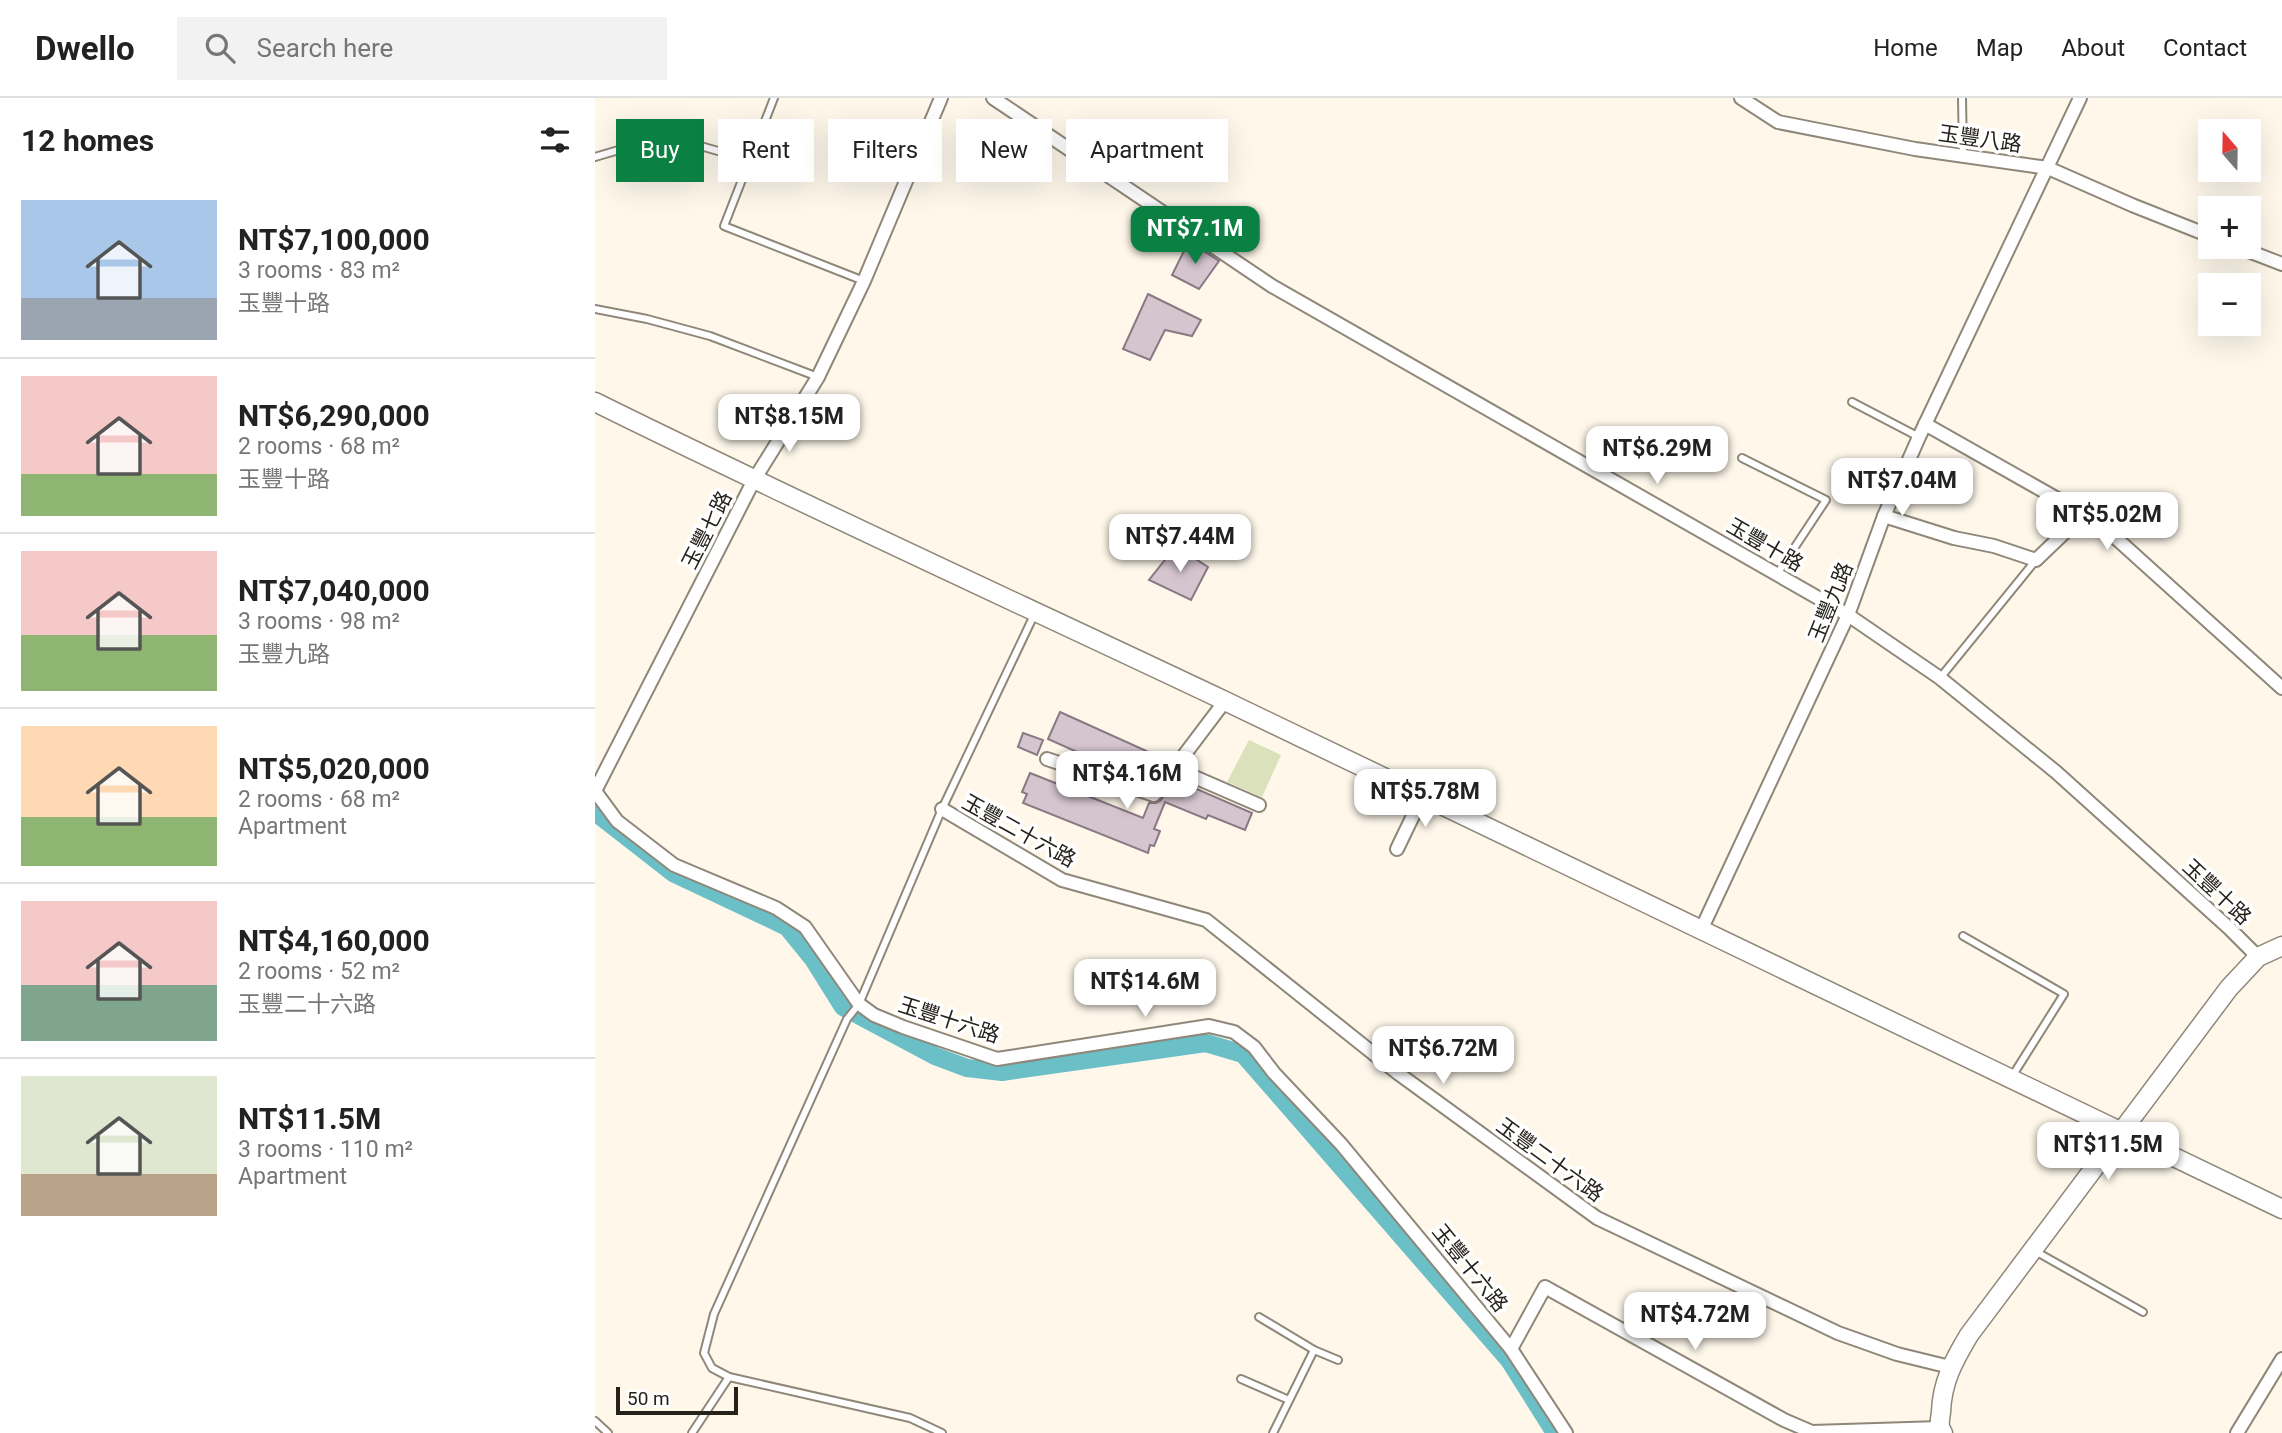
<!DOCTYPE html>
<html lang="en">
<head>
<meta charset="utf-8">
<style>
	body { margin:0; font-family:Roboto,"Noto Sans TC",sans-serif; background:#f2f2f2; color:#222; height:100vh; display:flex; flex-direction:column; font-size:26px; white-space:nowrap }
	* { box-sizing:border-box; margin:0 }
	p { font-size:23px; color:#767676 }
	.icon { flex:none; width:38px; height:38px; fill:none; stroke:currentColor; stroke-width:2; stroke-linecap:round; stroke-linejoin:round }
	.map { position:relative; flex:1; overflow:hidden }
	.details { display:flex; flex-direction:column; background:#fff; width:595px }
	.details>* { flex:none }
	.guide { position:absolute; left:21px; top:21px; width:665px; height:63px; display:flex; gap:14px }
	.needle { width:46px; rotate:340deg }
	.tools { position:absolute; left:1603px; top:21px; display:grid; gap:14px }
	.tools a { display:grid; place-items:center; width:63px; height:63px; border-radius:0px; background:#fff; box-shadow:0 7px 28px #0002; font-size:35px }
	.scale { position:absolute; left:21px; bottom:18px; width:122px; box-sizing:border-box; padding-left:7px; border:4px solid #25221c; border-top:0; font-size:19px; line-height:24px; white-space:nowrap; color:#25221c; -webkit-text-stroke:5px #fff; paint-order:stroke }
	.price { position:absolute; translate:-50% -60px; padding:0 16px; border-radius:14px; background:#fff; color:#222; font-size:23px; line-height:46px; filter:drop-shadow(0 2px 4px #0008) }
	.price::after { content:''; position:absolute; left:50%; top:42px; width:21px; height:16px; margin-left:-10px; background:inherit; clip-path:polygon(0 0,100% 0,50% 100%) }
	.price.current { background:#0b8043; color:#fff }
	ul { padding:0; list-style:none }
	li { display:flex; align-items:center; gap:21px; height:175px; padding:0 21px }
	li+li { border-top:2px solid #e0e0e0 }
	li span { display:grid; place-items:center; flex:none; width:196px; height:140px; border-radius:0px; color:#555 }
	li>.icon { margin-inline-start:auto }
	span .icon { width:84px; height:84px; fill:#fffc; stroke-width:1 }
	li b { font-size:30px }
	h2 { display:flex; justify-content:space-between; align-items:center; height:84px; padding:0 21px; font-size:30px }
	.chip { padding:0 24px; border-radius:0px; background:#fff; box-shadow:0 7px 28px #0002; font-size:24px; line-height:63px }
	.chip.current { background:#0b8043; color:#fff }
	header { display:flex; align-items:center; gap:42px; box-sizing:border-box; height:98px; padding:0 35px; background:#fff; border-bottom:2px solid #e0e0e0 }
	header strong { font-size:33px }
	nav { display:flex; gap:38px; margin-inline-start:auto; font-size:24px }
	.search { width:490px; height:63px; background:#f2f2f2; display:flex; align-items:center; gap:18px; box-sizing:border-box; padding:0 24px; border-radius:0px; color:#767676; font-size:26px }
	main { display:flex; flex:1; min-height:0 }
	.map>svg:first-child { display:block }
</style>
</head>
<body>
<header>
<strong>Dwello</strong>
<div class="search"><svg class="icon" aria-label="search" viewBox="0 0 24 24"><circle cx="10" cy="10" r="6"/><path d="M15 15l6 6"/></svg>Search here</div>
<nav><a>Home</a><a>Map</a><a>About</a><a>Contact</a></nav>
</header>
<main>
<section class="details">
<h2>12 homes<svg class="icon" aria-label="filters" viewBox="0 0 24 24"><path d="M4 7h16M4 17h16"/><circle cx="9" cy="7" r="2"/><circle cx="15" cy="17" r="2"/></svg></h2>
<ul>
<li><span style="background:linear-gradient(#a9c7e8 70%,#9aa5b1 0)"><svg class="icon" aria-label="home" viewBox="0 0 24 24"><path d="M3 11l9-7 9 7M6 9v11h12V9"/></svg></span><div><b>NT$7,100,000</b><p>3 rooms · 83 m²</p><p>玉豐十路</p></div></li>
<li><span style="background:linear-gradient(#f6c9c9 70%,#8fb573 0)"><svg class="icon" aria-label="home" viewBox="0 0 24 24"><path d="M3 11l9-7 9 7M6 9v11h12V9"/></svg></span><div><b>NT$6,290,000</b><p>2 rooms · 68 m²</p><p>玉豐十路</p></div></li>
<li><span style="background:linear-gradient(#f6c9c9 60%,#8fb573 0)"><svg class="icon" aria-label="home" viewBox="0 0 24 24"><path d="M3 11l9-7 9 7M6 9v11h12V9"/></svg></span><div><b>NT$7,040,000</b><p>3 rooms · 98 m²</p><p>玉豐九路</p></div></li>
<li><span style="background:linear-gradient(#ffd9b3 65%,#8fb573 0)"><svg class="icon" aria-label="home" viewBox="0 0 24 24"><path d="M3 11l9-7 9 7M6 9v11h12V9"/></svg></span><div><b>NT$5,020,000</b><p>2 rooms · 68 m²</p><p>Apartment</p></div></li>
<li><span style="background:linear-gradient(#f6c9c9 60%,#7fa58c 0)"><svg class="icon" aria-label="home" viewBox="0 0 24 24"><path d="M3 11l9-7 9 7M6 9v11h12V9"/></svg></span><div><b>NT$4,160,000</b><p>2 rooms · 52 m²</p><p>玉豐二十六路</p></div></li>
<li><span style="background:linear-gradient(#dfe7d0 70%,#b9a48a 0)"><svg class="icon" aria-label="home" viewBox="0 0 24 24"><path d="M3 11l9-7 9 7M6 9v11h12V9"/></svg></span><div><b>NT$11.5M</b><p>3 rooms · 110 m²</p><p>Apartment</p></div></li>
</ul>
</section>
<div class="map">
<svg width="1687" height="1335" viewBox="0 0 1687 1335">
	<rect width="100%" height="100%" fill="#fef7ea"/>
	<path fill="#dae1bb" d="M 654,642 L 686,657 L 667,699 L 632,684 Z"/>
	<g fill="none" stroke-linecap="round" stroke-linejoin="round">
		<path stroke="#6bbfc7" stroke-width="18" d="M 0,714 L 78,775 L 192,829 L 218,861 L 248,909 L 340,958 L 372,970 L 407,974 L 611,945 L 648,956 L 914,1262 L 960,1335"/>
	</g>
	<g fill="#d5c5cf" stroke="#897983" stroke-width="2">
		<path d="M 594,143 L 624,163 L 604,191 L 577,177 Z"/>
		<path d="M 553,196 L 606,222 L 597,238 L 570,232 L 555,262 L 528,251 Z"/>
		<path d="M 581,448 L 613,469 L 596,502 L 554,482 Z"/>
		<path d="M 465,614 L 567,660 L 561,674 L 564,675 L 556,687 L 453,641 Z"/>
		<path d="M 428,635 L 448,642 L 442,657 L 423,649 Z"/>
		<path d="M 435,675 L 548,720 L 554,705 L 561,705 L 565,703 L 581,682 L 657,715 L 650,732 L 613,717 L 611,721 L 570,704 L 559,731 L 565,733 L 559,748 L 555,747 L 553,755 L 428,705 L 432,696 L 427,694 Z"/>
	</g>
	<g fill="none" stroke-linecap="round" stroke-linejoin="round">
		<defs>
			<g id="lane">
				<path d="M 179,0 L 129,128 L 269,183"/>
				<path d="M 1367,0 L 1368,58"/>
				<path d="M 0,59 L 71,38 L 154,62"/>
				<path d="M 0,211 L 52,221 L 115,238 L 223,279"/>
				<path d="M 1257,304 L 1324,339"/>
				<path d="M 1147,360 L 1231,402 L 1182,476"/>
				<path d="M 1345,580 L 1441,462"/>
				<path d="M 1368,838 L 1469,896 L 1418,977"/>
				<path d="M 1440,1153 L 1548,1214"/>
				<path d="M 664,1219 L 719,1252"/>
				<path d="M 646,1281 L 694,1302"/>
				<path d="M 0,1323 L 13,1335"/>
				<path d="M 97,1335 L 134,1279"/>
				<path d="M 347,1335 L 315,1320 L 134,1279 L 117,1270 L 109,1255 L 119,1216 L 252,921 L 264,906 L 347,711 L 440,515"/>
				<path d="M 678,1335 L 719,1252 L 743,1262"/>
			</g>
			<g id="street">
				<path d="M 398,0 L 677,188 L 1253,517 L 1345,580 L 1461,674 L 1634,830 L 1663,859"/>
				<path d="M 1146,0 L 1183,24 L 1320,51 L 1453,70 L 1537,107 L 1615,138"/>
				<path d="M 1643,149 L 1687,166"/>
				<path d="M 1330,326 L 1489,416 L 1512,432 L 1687,590"/>
				<path d="M 1289,418 L 1359,440 L 1399,448 L 1441,462 L 1489,416"/>
				<path d="M 452,661 L 559,697 L 630,603"/>
				<path d="M 581,671 L 664,707"/>
				<path d="M 0,693 L 22,723 L 79,767 L 181,810 L 210,829 L 264,906 L 279,917 L 308,929 L 402,961 L 614,928 L 639,934 L 659,949 L 679,975 L 746,1046 L 916,1251 L 971,1335"/>
				<path d="M 0,693 L 159,382 L 223,279 L 269,183 L 346,0"/>
				<path d="M 347,711 L 467,782 L 611,822 L 804,976 L 1002,1120 L 1243,1235 L 1302,1256 L 1355,1269"/>
				<path d="M 802,751 L 828,697"/>
				<path d="M 1107,830 L 1253,517 L 1289,418 L 1324,339 L 1485,0"/>
				<path d="M 916,1251 L 950,1189 L 1189,1322 L 1217,1334 L 1345,1330"/>
				<path d="M 1642,1335 L 1687,1261"/>
			</g>
			<g id="secondary">
				<path d="M 0,304 C 208,407 419,503 628,602 C 982,769 1334,941 1687,1111"/>
				<path d="M 1348,1335 C 1343,1328 1345,1322 1346,1314 C 1347,1284 1359,1262 1374,1237 L 1634,890 L 1663,859 L 1687,848"/>
			</g>
		</defs>
		<use href="#lane" stroke="#8f8779" stroke-width="10"/>
		<use href="#street" stroke="#8f8779" stroke-width="16"/>
		<use href="#secondary" stroke="#8f8779" stroke-width="21"/>
		<use href="#lane" stroke="#fff" stroke-width="6"/>
		<use href="#street" stroke="#fff" stroke-width="12"/>
		<use href="#secondary" stroke="#fff" stroke-width="18"/>
	</g>
	<g text-anchor="middle" dominant-baseline="central" stroke-width="7" stroke-linejoin="round" paint-order="stroke">
		<g font-size="21" fill="#25221c" stroke="#fff">
			<text transform="translate(1385 41) rotate(8)">玉豐八路</text>
			<text transform="translate(112 432) rotate(-63)">玉豐七路</text>
			<text transform="translate(1170 447) rotate(30)">玉豐十路</text>
			<text transform="translate(1236 504) rotate(-68)">玉豐九路</text>
			<text transform="translate(424 733) rotate(29)">玉豐二十六路</text>
			<text transform="translate(1622 794) rotate(43)">玉豐十路</text>
			<text transform="translate(354 922) rotate(18)">玉豐十六路</text>
			<text transform="translate(955 1062) rotate(36)">玉豐二十六路</text>
			<text transform="translate(875 1170) rotate(51)">玉豐十六路</text>
		</g>
	</g>
</svg>
<div class="tools">
<a><svg class="needle" viewBox="-14 -14 28 28"><path d="M0-13l5 13h-10z" fill="#e53935"/><path d="M0 13l5-13h-10z" fill="#767676"/></svg></a>
<a>+</a>
<a>−</a>
</div>
<div class="scale">50 m</div>
<b class="price current" style="left:600px;top:168px">NT$7.1M</b>
<b class="price" style="left:194px;top:356px">NT$8.15M</b>
<b class="price" style="left:1062px;top:388px">NT$6.29M</b>
<b class="price" style="left:1307px;top:420px">NT$7.04M</b>
<b class="price" style="left:1512px;top:454px">NT$5.02M</b>
<b class="price" style="left:585px;top:476px">NT$7.44M</b>
<b class="price" style="left:532px;top:713px">NT$4.16M</b>
<b class="price" style="left:830px;top:731px">NT$5.78M</b>
<b class="price" style="left:550px;top:921px">NT$14.6M</b>
<b class="price" style="left:848px;top:988px">NT$6.72M</b>
<b class="price" style="left:1513px;top:1084px">NT$11.5M</b>
<b class="price" style="left:1100px;top:1254px">NT$4.72M</b>
<div class="guide">
<a class="chip current">Buy</a>
<a class="chip">Rent</a>
<a class="chip">Filters</a>
<a class="chip">New</a>
<a class="chip">Apartment</a>
</div>
</div>
</main>
</body>
</html>
